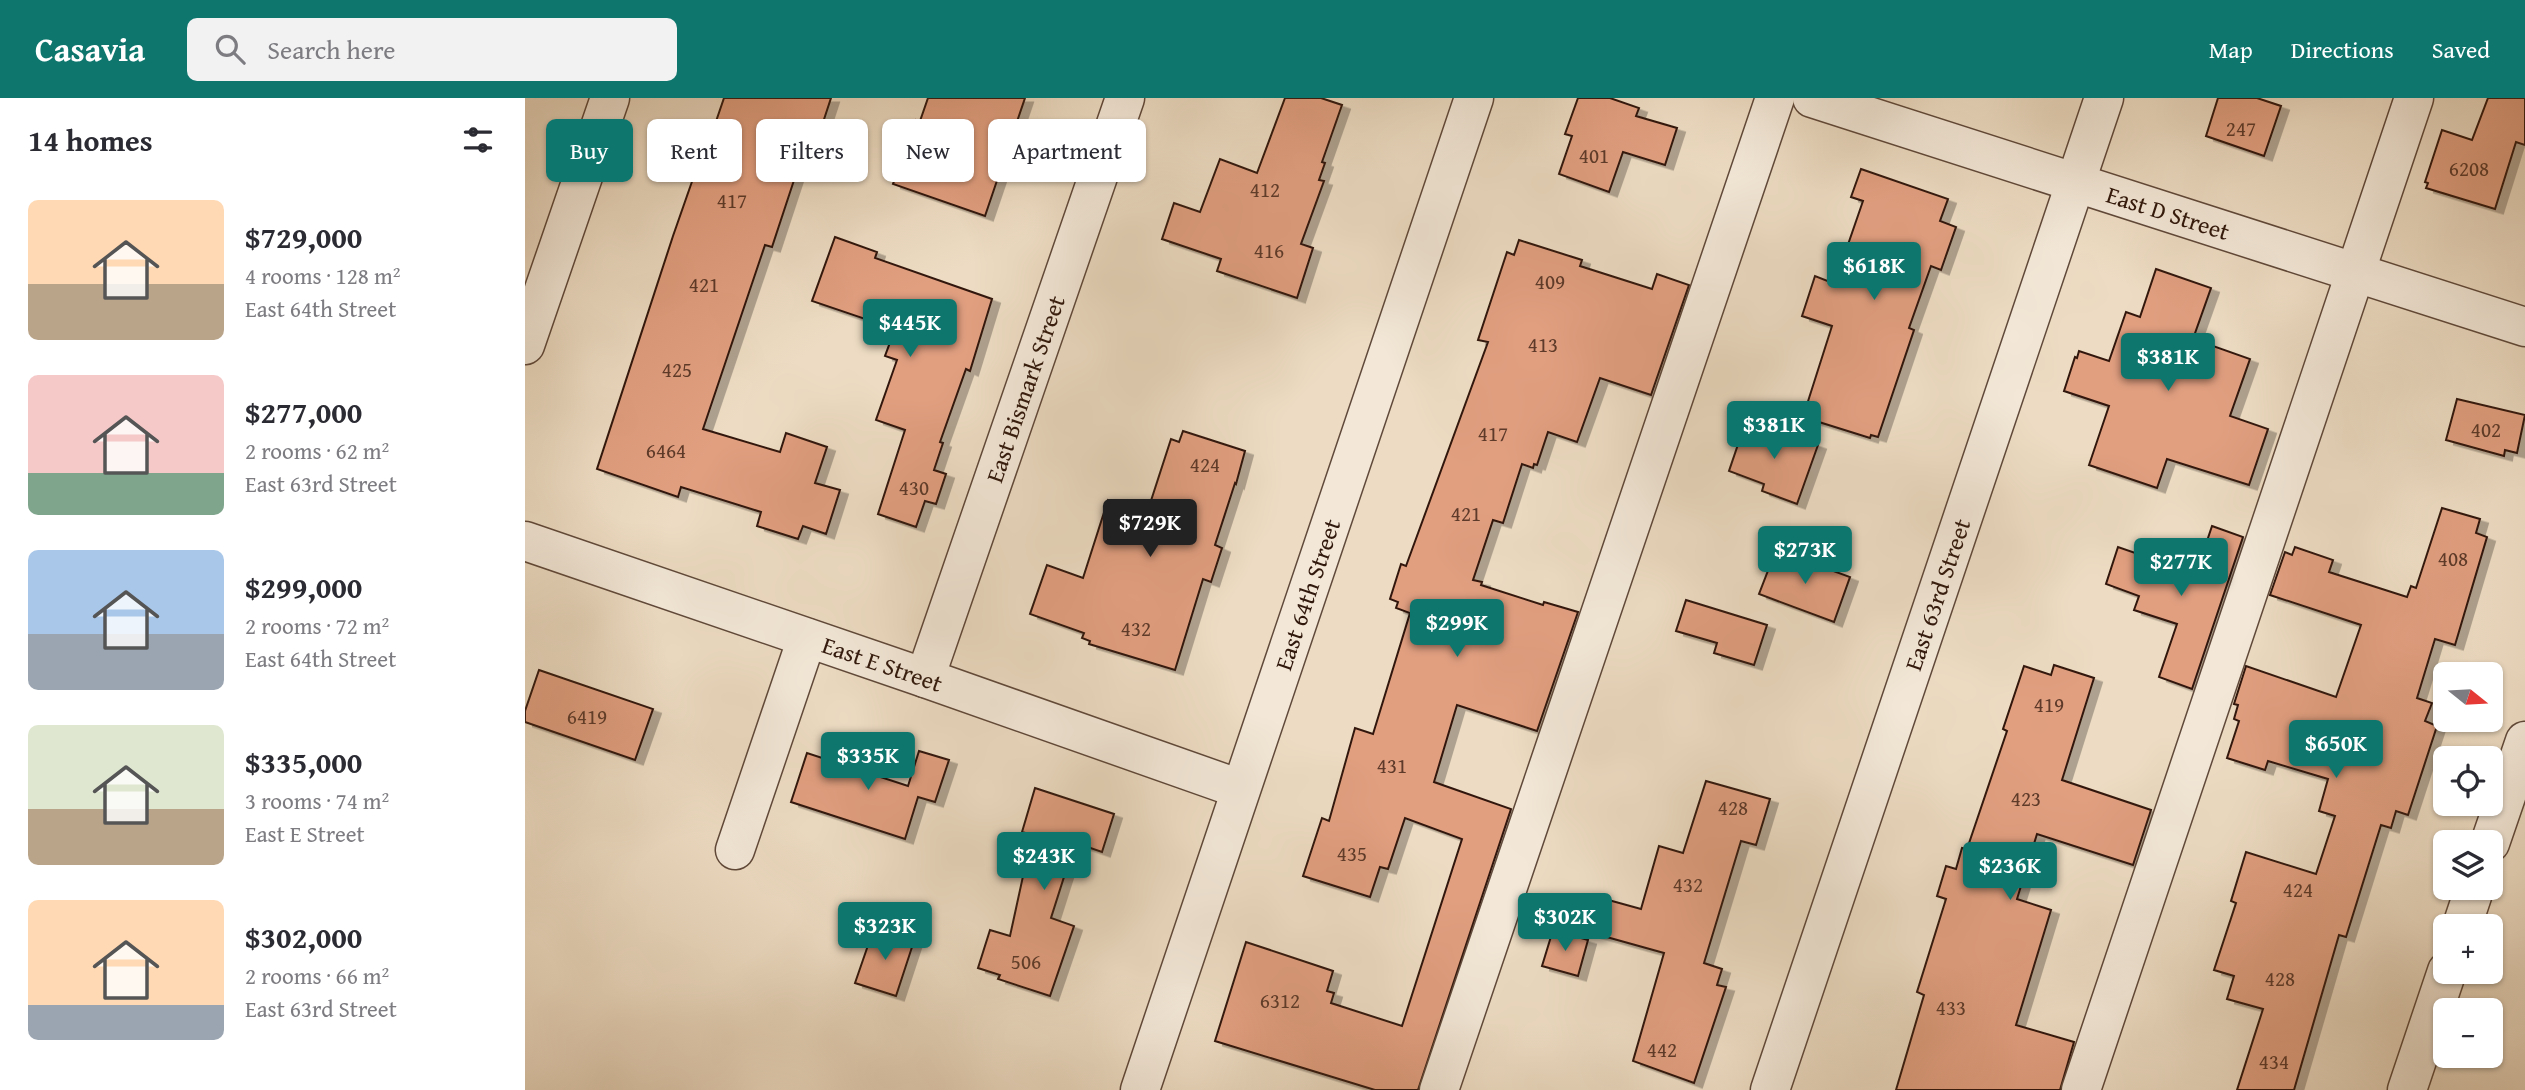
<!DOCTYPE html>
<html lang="en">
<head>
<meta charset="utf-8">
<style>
	body { margin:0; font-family:"Gentium Book Plus",serif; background:#f2f2f3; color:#2b2b33; height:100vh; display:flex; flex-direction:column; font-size:26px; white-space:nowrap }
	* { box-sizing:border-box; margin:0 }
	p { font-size:23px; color:#7c7c81 }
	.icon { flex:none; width:38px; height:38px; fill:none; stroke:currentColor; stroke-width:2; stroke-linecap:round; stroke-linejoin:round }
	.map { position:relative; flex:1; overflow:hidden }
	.details { display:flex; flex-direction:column; background:#fff; width:525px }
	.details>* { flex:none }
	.top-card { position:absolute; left:21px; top:21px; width:665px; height:63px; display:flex; gap:14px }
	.needle { width:46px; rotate:108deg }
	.buttons { position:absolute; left:1908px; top:564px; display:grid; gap:14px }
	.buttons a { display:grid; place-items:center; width:70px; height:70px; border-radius:10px; background:#fff; box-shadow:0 2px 5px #0004; font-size:35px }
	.price { position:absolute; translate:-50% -60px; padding:0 16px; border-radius:7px; background:#0f766e; color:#fff; font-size:23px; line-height:46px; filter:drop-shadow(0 2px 4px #0008) }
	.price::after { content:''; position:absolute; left:50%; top:42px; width:21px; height:16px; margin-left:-10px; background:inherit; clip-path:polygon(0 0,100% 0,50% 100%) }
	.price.on { background:#222; color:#fff }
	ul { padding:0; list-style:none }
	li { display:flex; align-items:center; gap:21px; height:175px; padding:0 28px }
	li span { display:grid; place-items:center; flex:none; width:196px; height:140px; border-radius:10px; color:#555 }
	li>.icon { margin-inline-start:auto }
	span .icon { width:84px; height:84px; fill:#fffc; stroke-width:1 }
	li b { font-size:30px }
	h2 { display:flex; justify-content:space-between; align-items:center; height:84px; padding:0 28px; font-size:30px }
	.chip { padding:0 24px; border-radius:10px; background:#fff; box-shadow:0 2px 5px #0004; font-size:24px; line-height:63px }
	.chip.on { background:#0f766e; color:#fff }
	header { display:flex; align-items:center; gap:42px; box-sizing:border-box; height:98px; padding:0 35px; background:#0f766e; color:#fff }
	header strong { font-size:33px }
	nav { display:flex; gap:38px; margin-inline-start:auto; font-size:24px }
	.search { width:490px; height:63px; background:#f2f2f3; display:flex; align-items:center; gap:18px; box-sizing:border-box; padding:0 24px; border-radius:10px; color:#7c7c81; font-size:26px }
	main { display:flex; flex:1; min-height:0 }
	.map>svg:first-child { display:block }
</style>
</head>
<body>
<header>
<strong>Casavia</strong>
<div class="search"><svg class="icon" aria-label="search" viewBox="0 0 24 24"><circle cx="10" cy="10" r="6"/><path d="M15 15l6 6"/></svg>Search here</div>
<nav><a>Map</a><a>Directions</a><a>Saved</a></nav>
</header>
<main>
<section class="details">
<h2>14 homes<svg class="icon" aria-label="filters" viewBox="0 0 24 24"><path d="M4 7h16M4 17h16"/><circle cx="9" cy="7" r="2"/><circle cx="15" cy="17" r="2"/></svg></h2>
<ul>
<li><span style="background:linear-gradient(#ffd9b3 60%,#b9a48a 0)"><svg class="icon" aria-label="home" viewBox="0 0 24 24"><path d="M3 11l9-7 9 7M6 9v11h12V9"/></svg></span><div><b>$729,000</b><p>4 rooms · 128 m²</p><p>East 64th Street</p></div></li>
<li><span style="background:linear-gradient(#f6c9c9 70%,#7fa58c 0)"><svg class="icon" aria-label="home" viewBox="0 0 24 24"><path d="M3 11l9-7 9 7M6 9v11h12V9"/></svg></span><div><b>$277,000</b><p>2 rooms · 62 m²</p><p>East 63rd Street</p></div></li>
<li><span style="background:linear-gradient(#a9c7e8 60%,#9aa5b1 0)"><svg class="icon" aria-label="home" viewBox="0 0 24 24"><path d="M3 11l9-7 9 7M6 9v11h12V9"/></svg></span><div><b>$299,000</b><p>2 rooms · 72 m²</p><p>East 64th Street</p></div></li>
<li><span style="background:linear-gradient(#dfe7d0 60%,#b9a48a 0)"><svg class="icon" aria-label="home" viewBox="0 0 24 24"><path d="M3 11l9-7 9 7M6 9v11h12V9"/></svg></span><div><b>$335,000</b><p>3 rooms · 74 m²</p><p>East E Street</p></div></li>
<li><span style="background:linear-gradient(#ffd9b3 75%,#9aa5b1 0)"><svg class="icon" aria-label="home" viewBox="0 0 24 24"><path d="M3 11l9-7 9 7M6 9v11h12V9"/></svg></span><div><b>$302,000</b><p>2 rooms · 66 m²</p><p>East 63rd Street</p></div></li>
</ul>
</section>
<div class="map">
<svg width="2000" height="992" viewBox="0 0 2000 992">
	<defs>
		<filter id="shadow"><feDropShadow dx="8" dy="4.5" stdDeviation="0" flood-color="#0004"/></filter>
	</defs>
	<rect width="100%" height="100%" fill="#eddcc3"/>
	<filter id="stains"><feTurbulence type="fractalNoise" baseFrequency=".00286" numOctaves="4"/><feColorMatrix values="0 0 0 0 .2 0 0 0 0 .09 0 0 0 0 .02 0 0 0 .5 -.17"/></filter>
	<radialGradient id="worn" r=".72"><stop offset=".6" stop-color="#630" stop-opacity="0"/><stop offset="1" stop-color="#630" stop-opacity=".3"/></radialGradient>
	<g fill="#e19f80" stroke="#31180c" stroke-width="2" filter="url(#shadow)">
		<path d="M 199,0 L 306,0 L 285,64 L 276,61 L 247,149 L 240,147 L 178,331 L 255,354 L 261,335 L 302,349 L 290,385 L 315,392 L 301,436 L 278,428 L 273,441 L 232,428 L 236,414 L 156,389 L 153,399 L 72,371 L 148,138 L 170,75 L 173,76 Z"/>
		<path d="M 403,0 L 500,0 L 460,118 L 368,86 L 391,22 L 395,23 Z"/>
		<path d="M 760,0 L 796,0 L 817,7 L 797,64 L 800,65 L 794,82 L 799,83 L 776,146 L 788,150 L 772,200 L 692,173 L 696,161 L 637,141 L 649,105 L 675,114 L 695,61 L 732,75 Z"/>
		<path d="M 1053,0 L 1085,0 L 1114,10 L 1111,18 L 1152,30 L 1140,67 L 1098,54 L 1084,94 L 1034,76 L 1047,38 L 1040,36 Z"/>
		<path d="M 1693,0 L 1732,0 L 1756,8 L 1739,58 L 1681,38 Z"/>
		<path d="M 1963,0 L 2000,0 L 2000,47 L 1991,44 L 1970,111 L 1901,90 L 1903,85 L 1900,84 L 1917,32 L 1947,42 Z"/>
		<path d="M 1336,71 L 1423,101 L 1415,123 L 1431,129 L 1416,172 L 1406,168 L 1384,230 L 1389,232 L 1353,339 L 1346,337 L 1345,340 L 1278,319 L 1307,228 L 1277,218 L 1290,178 L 1305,184 L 1314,160 L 1318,161 L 1338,103 L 1326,99 Z"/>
		<path d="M 310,139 L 352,154 L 350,160 L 467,201 L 445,273 L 441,271 L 415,344 L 418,345 L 409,372 L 421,376 L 411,406 L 400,403 L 391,429 L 353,416 L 380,332 L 351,322 L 372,262 L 360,258 L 370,231 L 287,203 Z"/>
		<path d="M 994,142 L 1057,162 L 1055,168 L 1127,191 L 1132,176 L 1164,187 L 1126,297 L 1075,280 L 1052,344 L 1023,334 L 1012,367 L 1009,366 L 1008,370 L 997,366 L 978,425 L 968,422 L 948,482 L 957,484 L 956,487 L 1018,507 L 1019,504 L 1053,514 L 1012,633 L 932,607 L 909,684 L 986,711 L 893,992 L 850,992 L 690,943 L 721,844 L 808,873 L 802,893 L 809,895 L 806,905 L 877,928 L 937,741 L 880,720 L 863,771 L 855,769 L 845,799 L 778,778 L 797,720 L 804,723 L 830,630 L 848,636 L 885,515 L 871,510 L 873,504 L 865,501 L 876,466 L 881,468 L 963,244 L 953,242 L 982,154 L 989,157 Z"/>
		<path d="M 1631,171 L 1686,190 L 1668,241 L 1725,261 L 1705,318 L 1743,331 L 1724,387 L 1642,361 L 1632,390 L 1564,367 L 1584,308 L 1539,293 L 1550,259 L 1552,260 L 1554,253 L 1584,263 L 1601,214 L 1615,219 Z"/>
		<path d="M 1932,301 L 2000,317 L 1992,355 L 1980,352 L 1979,358 L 1921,342 Z"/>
		<path d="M 1221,323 L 1293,347 L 1272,406 L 1237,393 L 1239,386 L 1204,373 Z"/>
		<path d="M 658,333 L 720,353 L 711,386 L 710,385 L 690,447 L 697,450 L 686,484 L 678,481 L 650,572 L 564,546 L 565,543 L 557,540 L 559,535 L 505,516 L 522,467 L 558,480 L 583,402 L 622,415 L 646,341 L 654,344 Z"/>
		<path d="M 1917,410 L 1955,421 L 1951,435 L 1962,439 L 1930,547 L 1910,541 L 1892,600 L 1907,605 L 1900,623 L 1912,628 L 1883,717 L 1871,713 L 1866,730 L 1856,727 L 1821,839 L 1814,837 L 1769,992 L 1712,992 L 1738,911 L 1702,901 L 1709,878 L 1689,872 L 1711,805 L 1706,803 L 1721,754 L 1791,776 L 1810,718 L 1794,713 L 1803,681 L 1743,663 L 1740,672 L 1702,660 L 1714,623 L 1709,621 L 1713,607 L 1709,606 L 1721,568 L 1811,599 L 1836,527 L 1745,497 L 1760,454 L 1767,457 L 1770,449 L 1808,462 L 1804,474 L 1882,499 L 1886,488 L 1891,490 Z"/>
		<path d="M 1687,428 L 1718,439 L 1667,591 L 1634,579 L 1652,526 L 1609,512 L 1614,498 L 1581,486 L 1593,449 L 1671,476 Z"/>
		<path d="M 1251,452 L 1325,479 L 1309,524 L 1234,496 Z"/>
		<path d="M 1161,502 L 1242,527 L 1229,567 L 1189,555 L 1192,545 L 1151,533 Z"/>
		<path d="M 1529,567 L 1569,580 L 1537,682 L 1626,712 L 1608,767 L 1512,736 L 1492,801 L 1526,812 L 1491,927 L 1549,944 L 1535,992 L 1371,992 L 1399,897 L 1392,894 L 1421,801 L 1412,798 L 1421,768 L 1431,771 L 1437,750 L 1442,751 L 1482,633 L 1478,631 L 1499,568 L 1526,577 Z"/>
		<path d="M 14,572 L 128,611 L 110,662 L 0,624 L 0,613 Z"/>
		<path d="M 394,653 L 424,662 L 410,704 L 393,699 L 380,741 L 266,704 L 282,655 L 383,688 Z"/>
		<path d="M 1181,683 L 1245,701 L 1231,747 L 1216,743 L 1179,865 L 1197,871 L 1192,887 L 1201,889 L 1169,985 L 1108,963 L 1139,855 L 1060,833 L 1069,798 L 1116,811 L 1134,748 L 1158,755 Z"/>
		<path d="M 510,690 L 589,716 L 577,754 L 554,746 L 550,759 L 546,757 L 526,820 L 549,828 L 525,898 L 473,881 L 475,877 L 453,870 L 465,832 L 485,838 L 507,737 L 497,734 Z"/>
		<path d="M 349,830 L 389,843 L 371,898 L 330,885 Z"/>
		<path d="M 1028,832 L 1063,842 L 1053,878 L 1017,868 Z"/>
	</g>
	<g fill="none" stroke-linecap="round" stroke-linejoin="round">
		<defs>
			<g id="minor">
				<path id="s1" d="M 1287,0 L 2000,229"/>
				<path d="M 0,247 L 85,0"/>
				<path id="s2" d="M 0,443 L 400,580 L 715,691"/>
				<path id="s3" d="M 400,580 L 600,0"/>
				<path d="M 1965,745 L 2000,643"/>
				<path d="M 210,752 L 282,540"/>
				<path d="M 1937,828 L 1950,789"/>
				<path id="s4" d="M 615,992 L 949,0"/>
				<path d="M 914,992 L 1250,0"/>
				<path id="s5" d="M 1245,992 L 1579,0"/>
				<path d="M 1556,992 L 1889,0"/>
				<path d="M 1882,992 L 1922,873"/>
			</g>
		</defs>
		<use href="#minor" stroke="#60493a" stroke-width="41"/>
		<use href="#minor" stroke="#f3e8d8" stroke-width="38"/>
	</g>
	<g text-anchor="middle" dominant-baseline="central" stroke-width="7" stroke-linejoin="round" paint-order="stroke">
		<g font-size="21" fill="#5d3a29">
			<text x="1716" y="30">247</text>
			<text x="1069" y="57">401</text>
			<text x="1944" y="70">6208</text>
			<text x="740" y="91">412</text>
			<text x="207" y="102">417</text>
			<text x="744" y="152">416</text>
			<text x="1025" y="183">409</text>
			<text x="179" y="186">421</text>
			<text x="1018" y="246">413</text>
			<text x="152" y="271">425</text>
			<text x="1961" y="331">402</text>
			<text x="968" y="335">417</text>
			<text x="141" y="352">6464</text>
			<text x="680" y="366">424</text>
			<text x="389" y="389">430</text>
			<text x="941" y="415">421</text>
			<text x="1928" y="460">408</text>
			<text x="611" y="530">432</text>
			<text x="1524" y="606">419</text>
			<text x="62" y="618">6419</text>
			<text x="867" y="667">431</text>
			<text x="1501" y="700">423</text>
			<text x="1208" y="709">428</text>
			<text x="827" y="755">435</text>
			<text x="1163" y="786">432</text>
			<text x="1773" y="791">424</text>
			<text x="501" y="863">506</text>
			<text x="1755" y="880">428</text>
			<text x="755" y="902">6312</text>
			<text x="1426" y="909">433</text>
			<text x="1137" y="951">442</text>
			<text x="1749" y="963">434</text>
		</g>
		<g font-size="24" fill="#31180c" stroke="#f3e8d8">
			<text stroke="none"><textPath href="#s1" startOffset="374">East D Street</textPath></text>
			<text stroke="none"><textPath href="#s3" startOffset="306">East Bismark Street</textPath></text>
			<text stroke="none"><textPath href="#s4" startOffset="523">East 64th Street</textPath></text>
			<text stroke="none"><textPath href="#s5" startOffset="523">East 63rd Street</textPath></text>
			<text stroke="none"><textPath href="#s2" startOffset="378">East E Street</textPath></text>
		</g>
	</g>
	<rect width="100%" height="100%" filter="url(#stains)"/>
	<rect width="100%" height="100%" fill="url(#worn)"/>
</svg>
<div class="buttons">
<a><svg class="needle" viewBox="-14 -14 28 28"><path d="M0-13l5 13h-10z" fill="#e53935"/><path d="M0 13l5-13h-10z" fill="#7c7c81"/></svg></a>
<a><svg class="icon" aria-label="locate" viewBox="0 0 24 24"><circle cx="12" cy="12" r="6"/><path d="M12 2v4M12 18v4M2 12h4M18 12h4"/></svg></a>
<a><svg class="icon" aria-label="layers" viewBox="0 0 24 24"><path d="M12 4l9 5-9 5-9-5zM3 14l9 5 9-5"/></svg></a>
<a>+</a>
<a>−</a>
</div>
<b class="price" style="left:1349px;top:204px">$618K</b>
<b class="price" style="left:385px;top:261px">$445K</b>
<b class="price" style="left:1643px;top:295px">$381K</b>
<b class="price" style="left:1249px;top:363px">$381K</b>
<b class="price on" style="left:625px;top:461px">$729K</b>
<b class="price" style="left:1280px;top:488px">$273K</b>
<b class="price" style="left:1656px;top:500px">$277K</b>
<b class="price" style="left:932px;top:561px">$299K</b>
<b class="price" style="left:1811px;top:682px">$650K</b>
<b class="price" style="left:343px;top:694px">$335K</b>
<b class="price" style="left:519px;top:794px">$243K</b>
<b class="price" style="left:1485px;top:804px">$236K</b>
<b class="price" style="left:1040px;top:855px">$302K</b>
<b class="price" style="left:360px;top:864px">$323K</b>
<div class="top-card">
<a class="chip on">Buy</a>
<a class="chip">Rent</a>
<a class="chip">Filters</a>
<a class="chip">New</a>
<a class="chip">Apartment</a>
</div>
</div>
</main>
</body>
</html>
